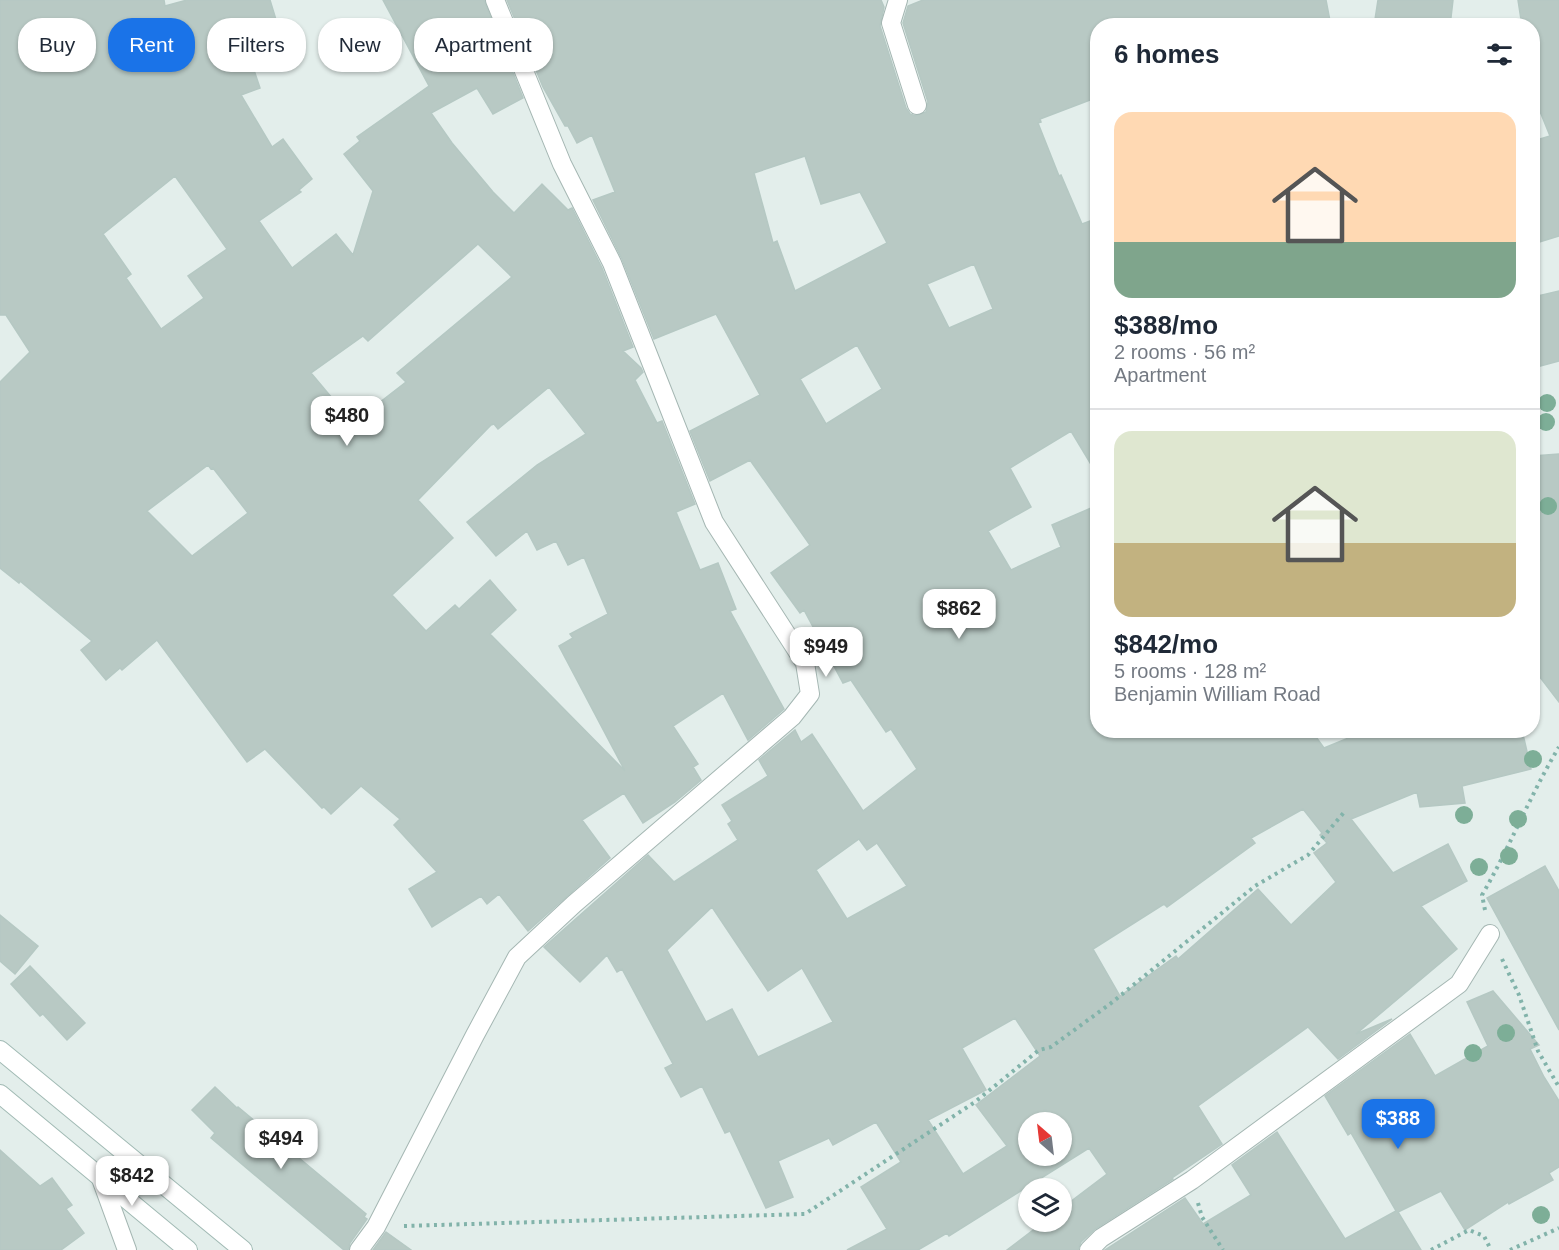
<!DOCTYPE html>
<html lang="en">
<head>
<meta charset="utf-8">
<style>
	body { margin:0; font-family:Helvetica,sans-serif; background:#f6f6f7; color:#1f2937; height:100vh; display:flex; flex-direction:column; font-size:22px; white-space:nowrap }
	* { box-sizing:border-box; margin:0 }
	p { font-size:20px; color:#747a83 }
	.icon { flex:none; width:33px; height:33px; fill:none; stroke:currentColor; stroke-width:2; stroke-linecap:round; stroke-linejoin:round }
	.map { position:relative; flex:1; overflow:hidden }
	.sheet { position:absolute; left:1090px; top:18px; width:450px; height:720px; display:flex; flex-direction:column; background:#fff; border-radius:24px; box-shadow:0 2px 4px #0004 }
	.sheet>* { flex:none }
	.hud { position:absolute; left:18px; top:18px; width:570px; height:54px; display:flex; gap:12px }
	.needle { width:39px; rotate:332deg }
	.fabs { position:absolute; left:1018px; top:1112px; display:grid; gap:12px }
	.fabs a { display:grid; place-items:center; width:54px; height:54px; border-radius:50%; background:#fff; box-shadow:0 2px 4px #0004; font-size:30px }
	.price { position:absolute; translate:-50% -51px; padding:0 14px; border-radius:12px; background:#fff; color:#222; font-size:20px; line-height:39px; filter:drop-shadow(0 2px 3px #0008) }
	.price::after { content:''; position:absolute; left:50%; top:36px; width:18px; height:14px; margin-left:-9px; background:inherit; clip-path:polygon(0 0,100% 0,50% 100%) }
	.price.current { background:#1a73e8; color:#fff }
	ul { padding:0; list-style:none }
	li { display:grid; align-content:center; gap:12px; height:318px; padding:0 24px }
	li+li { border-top:2px solid #e0e1e3 }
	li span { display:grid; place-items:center; height:186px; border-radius:18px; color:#555 }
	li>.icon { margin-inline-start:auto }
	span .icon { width:108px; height:108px; fill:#fffc; stroke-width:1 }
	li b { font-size:26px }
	h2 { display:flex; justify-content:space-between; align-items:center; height:72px; padding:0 24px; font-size:26px }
	.pill { padding:0 21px; border-radius:24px; background:#fff; box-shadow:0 2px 4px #0004; font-size:21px; line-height:54px }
	.pill.current { background:#1a73e8; color:#fff }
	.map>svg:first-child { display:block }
</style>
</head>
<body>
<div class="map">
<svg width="1559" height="1250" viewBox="0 0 1559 1250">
	<rect width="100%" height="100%" fill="#e3eeeb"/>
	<g fill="#b8c9c4" stroke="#b5c8c3" stroke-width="1.5" fill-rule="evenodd">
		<path d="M 0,0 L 164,0 L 165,6 L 187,0 L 270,0 L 277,23 L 273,24 L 278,38 L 246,46 L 260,88 L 241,95 L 272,147 L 283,139 L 312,179 L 299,190 L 301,192 L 259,221 L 292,268 L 336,234 L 353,255 L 373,191 L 344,154 L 360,141 L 357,137 L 429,86 L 383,0 L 484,0 L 523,98 L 493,114 L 477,88 L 431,113 L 452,143 L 493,192 L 514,213 L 542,184 L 568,210 L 572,208 L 602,268 L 633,347 L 623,351 L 641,368 L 643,372 L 635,380 L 657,423 L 662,421 L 695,504 L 676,512 L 700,570 L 718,563 L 736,609 L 730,611 L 784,709 L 748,740 L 723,693 L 673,726 L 698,764 L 693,767 L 701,780 L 675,802 L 643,823 L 624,793 L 582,820 L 610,858 L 528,931 L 499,894 L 487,904 L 481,896 L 432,927 L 409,889 L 437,872 L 394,825 L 400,819 L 361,786 L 331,814 L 324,807 L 322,808 L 265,749 L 247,762 L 157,640 L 122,670 L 120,668 L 106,680 L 81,650 L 92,641 L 20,581 L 19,583 L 0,568 L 0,382 L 30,352 L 6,315 L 0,315 ZM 175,176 L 227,249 L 188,276 L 204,298 L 161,329 L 126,278 L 131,274 L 103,234 ZM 478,244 L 512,277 L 397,373 L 406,382 L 353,423 L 311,373 L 363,336 L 368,341 ZM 549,387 L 586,434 L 537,465 L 467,522 L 496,556 L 527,531 L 537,550 L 556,541 L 568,565 L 584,557 L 608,614 L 570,634 L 573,638 L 559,646 L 625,771 L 490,634 L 516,610 L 490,580 L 459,609 L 455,605 L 426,631 L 392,595 L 453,538 L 418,500 L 491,425 L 494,424 L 498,429 ZM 208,465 L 211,469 L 213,468 L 248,513 L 192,556 L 147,511 Z"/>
		<path d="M 507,0 L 881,0 L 884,7 L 880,26 L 906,108 L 910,114 L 915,116 L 926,112 L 928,102 L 903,23 L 908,6 L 923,0 L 1326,0 L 1330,21 L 1306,26 L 1098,26 L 1098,97 L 1040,119 L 1041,122 L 1038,123 L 1059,176 L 1061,175 L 1082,224 L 1098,218 L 1098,476 L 1071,431 L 1010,468 L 1031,507 L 988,531 L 1011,570 L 1061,547 L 1052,525 L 1098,505 L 1098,730 L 1311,730 L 1324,748 L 1368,730 L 1522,730 L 1531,769 L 1462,786 L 1465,803 L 1420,807 L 1417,792 L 1351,819 L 1393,873 L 1448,844 L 1467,881 L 1421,906 L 1457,949 L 1356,1034 L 1392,1019 L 1338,1059 L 1308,1027 L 1198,1106 L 1222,1144 L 1172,1178 L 1173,1179 L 1095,1229 L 1081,1242 L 1078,1250 L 1007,1250 L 1045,1221 L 1062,1221 L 1062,1208 L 1107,1174 L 1089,1148 L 949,1236 L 947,1233 L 918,1250 L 847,1250 L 887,1229 L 861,1187 L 901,1162 L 876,1122 L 833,1145 L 829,1138 L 778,1161 L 793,1197 L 766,1208 L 730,1131 L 725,1133 L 702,1086 L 681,1097 L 665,1068 L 673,1064 L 622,969 L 617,972 L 607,955 L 580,982 L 544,947 L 648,855 L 674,882 L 738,840 L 728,824 L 732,821 L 722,805 L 768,776 L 759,760 L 795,730 L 801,742 L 812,734 L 863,811 L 917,769 L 891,729 L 886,732 L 851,680 L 843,683 L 804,610 L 800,613 L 771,573 L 810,545 L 750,460 L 710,481 L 690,431 L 760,395 L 716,314 L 654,339 L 622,259 L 593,200 L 615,192 L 592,135 L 577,143 L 568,126 L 565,126 L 543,87 ZM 805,156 L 821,204 L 860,192 L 887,243 L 795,291 L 777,241 L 773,243 L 754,173 ZM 974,264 L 993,309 L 949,328 L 927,284 ZM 857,345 L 882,389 L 826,424 L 800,379 ZM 1303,809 L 1322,833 L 1320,835 L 1327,843 L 1314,853 L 1336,882 L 1291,925 L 1258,889 L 1178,959 L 1176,956 L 1120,996 L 1093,949 L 1164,904 L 1167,907 L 1255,843 L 1251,838 ZM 859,839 L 867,850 L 877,843 L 907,886 L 847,919 L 816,870 ZM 712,907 L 768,991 L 802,968 L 833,1022 L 758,1057 L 732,1009 L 706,1022 L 667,950 ZM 1015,1018 L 1040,1056 L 976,1105 L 1007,1146 L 963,1174 L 928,1120 L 986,1090 L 962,1048 ZM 1029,1122 L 1062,1122 L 1062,1155 L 1029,1155 Z"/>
		<path d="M 1378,0 L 1453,0 L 1450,26 L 1374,26 Z"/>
		<path d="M 1518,0 L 1559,0 L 1559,236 L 1533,244 L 1533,141 L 1550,136 L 1533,94 L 1533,26 L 1522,26 Z"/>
		<path d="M 1559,291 L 1559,361 L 1533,368 L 1533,297 Z"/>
		<path d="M 1559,454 L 1559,702 L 1533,668 L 1533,563 L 1540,561 L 1533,531 L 1533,456 Z"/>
		<path d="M 1545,866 L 1559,891 L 1559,1030 L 1487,898 Z"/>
		<path d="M 0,915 L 38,946 L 15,974 L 0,961 Z"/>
		<path d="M 30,966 L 85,1023 L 67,1040 L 43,1014 L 40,1016 L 11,984 Z"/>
		<path d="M 1493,991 L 1539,1045 L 1530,1049 L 1544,1077 L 1559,1101 L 1559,1167 L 1549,1173 L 1553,1180 L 1509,1204 L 1508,1202 L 1465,1230 L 1441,1191 L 1398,1212 L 1421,1250 L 1105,1250 L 1185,1198 L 1203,1224 L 1251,1195 L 1232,1165 L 1277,1132 L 1345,1239 L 1396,1211 L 1351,1133 L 1348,1135 L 1325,1096 L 1410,1034 L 1435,1076 L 1488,1046 L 1467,1002 Z"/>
		<path d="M 215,1087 L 237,1108 L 238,1107 L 366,1214 L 364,1217 L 367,1219 L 350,1243 L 348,1250 L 344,1250 L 211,1138 L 215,1133 L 192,1110 Z"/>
		<path d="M 0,1150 L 40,1186 L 52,1178 L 72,1205 L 66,1209 L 84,1233 L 61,1250 L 0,1250 Z"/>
		<path d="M 386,1232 L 411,1250 L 373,1250 Z"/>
	</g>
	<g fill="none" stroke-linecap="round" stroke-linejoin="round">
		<defs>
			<g id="minor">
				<path d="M 898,0 L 891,23 L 917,105"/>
				<path d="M 100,1176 L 127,1250"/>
				<path d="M 359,1250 L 376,1227 L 475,1035 L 517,957 L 574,904 L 792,717 L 810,694 L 805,663 L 714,522 L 612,263 L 562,164 L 495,0"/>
				<path d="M 1089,1250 L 1101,1238 L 1192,1180 L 1459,984 L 1490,934"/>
			</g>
			<g id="secondary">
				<path d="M 0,1050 L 243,1250"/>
				<path d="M 0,1094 L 188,1250"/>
			</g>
		</defs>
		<use href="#minor" stroke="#a5b7b3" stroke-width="20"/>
		<use href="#secondary" stroke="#a1bab4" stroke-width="20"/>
		<g stroke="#82b3aa" stroke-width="4" stroke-dasharray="3 4.5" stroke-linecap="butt">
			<path d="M 1485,910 L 1482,895 C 1510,847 1530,795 1559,747"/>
			<path d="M 1502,959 L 1519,995 L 1538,1051 L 1559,1087"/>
			<path d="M 1198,1203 L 1202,1217 L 1223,1250"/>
			<path d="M 404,1226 L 805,1214 L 975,1102 L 1039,1050 L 1051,1047 L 1110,1004 L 1255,886 L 1308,855 L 1346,810"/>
			<path d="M 1431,1250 L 1469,1230 L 1484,1236 L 1491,1250"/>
			<path d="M 1510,1250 L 1559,1228"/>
		</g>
		<use href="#minor" stroke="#fff" stroke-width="18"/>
		<use href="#secondary" stroke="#fff" stroke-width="18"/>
	</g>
	<g fill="#7dae97">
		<circle cx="1547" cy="403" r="9"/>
		<circle cx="1546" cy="422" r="9"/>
		<circle cx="1548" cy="506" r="9"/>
		<circle cx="1533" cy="759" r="9"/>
		<circle cx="1464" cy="815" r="9"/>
		<circle cx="1518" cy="819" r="9"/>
		<circle cx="1509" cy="856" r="9"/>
		<circle cx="1479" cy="867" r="9"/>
		<circle cx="1506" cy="1033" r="9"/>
		<circle cx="1473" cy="1053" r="9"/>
		<circle cx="1541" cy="1215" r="9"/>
	</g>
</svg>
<div class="fabs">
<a><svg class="needle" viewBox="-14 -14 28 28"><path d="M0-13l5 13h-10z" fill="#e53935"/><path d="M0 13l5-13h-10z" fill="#747a83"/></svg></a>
<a><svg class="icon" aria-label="layers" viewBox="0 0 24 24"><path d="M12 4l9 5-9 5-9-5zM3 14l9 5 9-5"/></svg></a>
</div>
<b class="price" style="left:347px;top:447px">$480</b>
<b class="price" style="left:959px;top:640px">$862</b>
<b class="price" style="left:826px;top:678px">$949</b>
<b class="price current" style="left:1398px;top:1150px">$388</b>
<b class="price" style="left:281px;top:1170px">$494</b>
<b class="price" style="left:132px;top:1207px">$842</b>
<div class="hud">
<a class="pill">Buy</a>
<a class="pill current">Rent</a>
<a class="pill">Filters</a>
<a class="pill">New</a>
<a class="pill">Apartment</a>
</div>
<section class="sheet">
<h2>6 homes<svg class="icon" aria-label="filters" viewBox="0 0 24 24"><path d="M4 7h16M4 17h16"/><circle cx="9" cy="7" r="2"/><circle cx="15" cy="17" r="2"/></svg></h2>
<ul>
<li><span style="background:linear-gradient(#ffd9b3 70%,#7fa58c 0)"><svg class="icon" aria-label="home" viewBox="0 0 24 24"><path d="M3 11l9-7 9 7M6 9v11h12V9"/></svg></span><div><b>$388/mo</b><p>2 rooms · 56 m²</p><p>Apartment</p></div></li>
<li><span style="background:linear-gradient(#dfe7d0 60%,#c2b280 0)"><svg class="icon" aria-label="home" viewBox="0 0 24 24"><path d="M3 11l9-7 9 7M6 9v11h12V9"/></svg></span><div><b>$842/mo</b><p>5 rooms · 128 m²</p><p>Benjamin William Road</p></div></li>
</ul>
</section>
</div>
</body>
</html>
